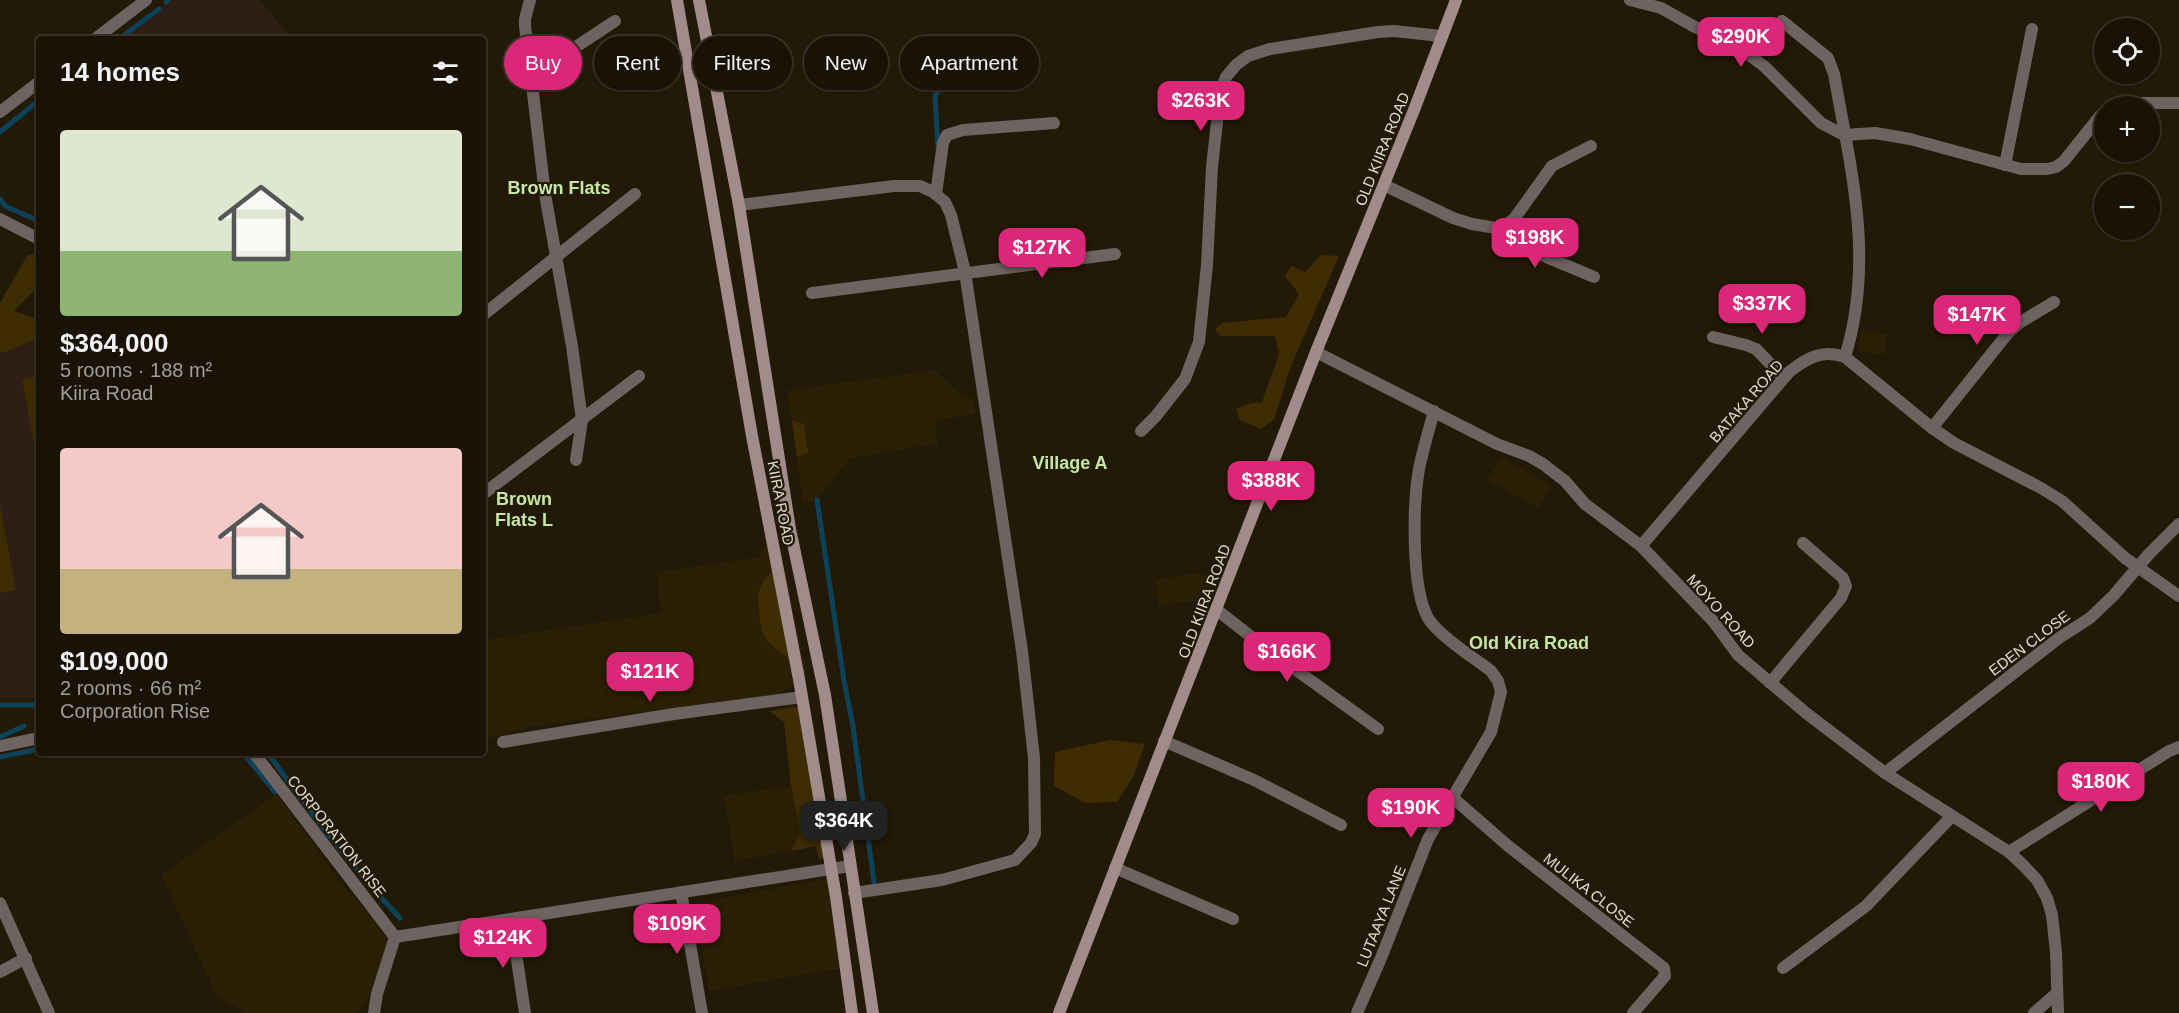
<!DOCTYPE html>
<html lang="en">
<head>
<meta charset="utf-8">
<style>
	body { margin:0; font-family:Helvetica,sans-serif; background:#272013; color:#f1f3f6; height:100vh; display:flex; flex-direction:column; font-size:22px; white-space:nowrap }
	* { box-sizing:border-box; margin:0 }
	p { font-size:20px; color:#9f9e9a }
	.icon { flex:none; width:33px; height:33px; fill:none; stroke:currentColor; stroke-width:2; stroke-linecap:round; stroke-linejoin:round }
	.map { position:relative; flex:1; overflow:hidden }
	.sheet { position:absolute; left:36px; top:36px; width:450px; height:720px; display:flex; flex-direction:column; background:#1a1305; border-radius:6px; box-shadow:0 2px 4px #0004,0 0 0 2px #383227 }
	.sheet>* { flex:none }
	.guide { position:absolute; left:504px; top:36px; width:570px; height:54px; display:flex; gap:12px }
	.tools { position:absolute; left:2094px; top:18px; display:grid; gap:12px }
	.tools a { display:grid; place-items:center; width:66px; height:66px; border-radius:50%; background:#1a1305; box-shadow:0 2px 4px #0004,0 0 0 2px #383227; font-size:30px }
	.price { position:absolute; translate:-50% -51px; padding:0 14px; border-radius:12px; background:#db2777; color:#fff; font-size:20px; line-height:39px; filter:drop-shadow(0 2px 3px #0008) }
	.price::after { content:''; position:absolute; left:50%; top:36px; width:18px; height:14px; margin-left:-9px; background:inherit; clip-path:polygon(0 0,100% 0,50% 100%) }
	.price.on { background:#222; color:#fff }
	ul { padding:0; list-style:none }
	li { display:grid; align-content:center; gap:12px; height:318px; padding:0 24px }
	li span { display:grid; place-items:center; height:186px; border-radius:6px; color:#555 }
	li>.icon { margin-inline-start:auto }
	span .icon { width:108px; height:108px; fill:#fffc; stroke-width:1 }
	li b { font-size:26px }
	h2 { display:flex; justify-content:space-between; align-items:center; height:72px; padding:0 24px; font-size:26px }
	.chip { padding:0 21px; border-radius:27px; background:#1a1305; box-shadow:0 2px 4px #0004,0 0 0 2px #383227; font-size:21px; line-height:54px }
	.chip.on { background:#db2777; color:#fff }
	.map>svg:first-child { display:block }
</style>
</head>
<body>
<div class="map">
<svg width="2179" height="1013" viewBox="0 0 2179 1013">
	<rect width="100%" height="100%" fill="#231907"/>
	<g fill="#2b1f05">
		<path d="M 1862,330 L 1888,335 L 1885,355 L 1858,351 Z"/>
		<path d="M 934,370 L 964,398 L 973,397 L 975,414 L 935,421 L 938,445 L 929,445 L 849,459 L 817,500 L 803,503 L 787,390 Z"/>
		<path d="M 1501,457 L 1551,485 L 1538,508 L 1488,480 Z"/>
		<path d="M 776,529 L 807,675 L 779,694 L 530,727 L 483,740 L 483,640 L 661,613 L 656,572 L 759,557 Z"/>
		<path d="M 1199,573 L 1217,579 L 1208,605 L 1198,600 L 1159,606 L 1156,579 Z"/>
		<path d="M 791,786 L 800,833 L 791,851 L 734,861 L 724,795 Z"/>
		<path d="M 275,792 L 344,887 L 384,929 L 390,943 L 380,978 L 361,1011 L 354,1013 L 244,1013 L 242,1010 L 217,997 L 161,875 L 271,798 Z"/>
		<path d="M 833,878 L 848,967 L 709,991 L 694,903 Z"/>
	</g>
	<g fill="#2e1e15">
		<path d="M 172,0 L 259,0 L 293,39 L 120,39 Z"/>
		<path d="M 39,341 L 39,698 L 0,698 L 0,349 Z"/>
	</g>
	<g fill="#3e2d04">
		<path d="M 39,252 L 39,285 L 14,311 L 35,319 L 39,317 L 39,338 L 5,352 L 0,352 L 0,303 L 27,256 Z"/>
		<path d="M 1321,255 L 1339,256 L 1290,368 L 1274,420 L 1260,429 L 1240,420 L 1236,409 L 1248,404 L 1262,402 L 1279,354 L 1275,336 L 1220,336 L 1215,329 L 1222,323 L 1286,317 L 1299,294 L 1285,276 L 1291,266 L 1305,272 Z"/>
		<path d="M 39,376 L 39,465 L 38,465 L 22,379 Z"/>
		<path d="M 792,420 L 804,424 L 808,453 L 797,457 Z"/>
		<path d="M 0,505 L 16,590 L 0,593 Z"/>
		<path d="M 781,568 L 785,572 L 798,645 L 791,658 C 781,656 767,642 763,633 C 760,626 757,598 759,591 C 762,582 771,569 781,568 Z"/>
		<path d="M 801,706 L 827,857 L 819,860 L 816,846 L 791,851 L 800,833 L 791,786 L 784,722 L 769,711 Z"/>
		<path d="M 1110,740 L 1145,744 L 1133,777 L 1117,802 L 1085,803 L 1054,786 L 1055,752 Z"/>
	</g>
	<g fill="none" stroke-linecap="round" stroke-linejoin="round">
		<g stroke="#0d435a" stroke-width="5">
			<path d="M 166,2 L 168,0"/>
			<path d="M 119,39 L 159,9"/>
			<path d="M 0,132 L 37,102"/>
			<path d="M 938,147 L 935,96 L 946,78 L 947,58 L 959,44"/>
			<path d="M 0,199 L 5,206 L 39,221"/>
			<path d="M 817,500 L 844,681 L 853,726 L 874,882"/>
			<path d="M 0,705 L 39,705"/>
			<path d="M 0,737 L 24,726"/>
			<path d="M 243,753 L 275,792"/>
			<path d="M 268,753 C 308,810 352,867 400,918"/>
			<path d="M 0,757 L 39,749"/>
		</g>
		<g stroke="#6f6362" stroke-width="12">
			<path d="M 530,0 L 525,19 L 525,26 L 545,194 L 572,346 L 582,420 L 576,460"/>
			<path d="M 1630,0 L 1661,8 L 1693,26 L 1738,47 L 1764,66 L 1821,123 L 1844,135 L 1875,133 L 1910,139 L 2021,169 L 2047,169 L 2056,167 L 2064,161 L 2100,116 L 2104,113"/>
			<path d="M 1782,21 L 1828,58 L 1834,74 C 1851,171 1875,260 1845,357"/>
			<path d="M 95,39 L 146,0"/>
			<path d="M 532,76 L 615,21"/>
			<path d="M 2119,106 L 2137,103 L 2179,103"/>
			<path d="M 0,112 L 39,82"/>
			<path d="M 2005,165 L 2032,29"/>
			<path d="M 1384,185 L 1453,218 L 1472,224 L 1496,228 L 1504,226 L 1514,219 L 1552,166 L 1591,146"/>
			<path d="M 936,194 L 943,143 L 947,135 L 963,130 L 1054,123"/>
			<path d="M 739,205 L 894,186 L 920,186 L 933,192 L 945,202 L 951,215 L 965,272 L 1022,651 L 1034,758 L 1035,834 L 1031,843 L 1015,860 L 942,880 L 854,893"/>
			<path d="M 0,219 L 39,239"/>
			<path d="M 1504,226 L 1512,239 L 1520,246 L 1594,277"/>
			<path d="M 812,293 L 1115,254"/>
			<path d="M 483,315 L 635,194"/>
			<path d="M 1713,337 L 1746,345 L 1756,349 L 1784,378"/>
			<path d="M 1316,352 L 1497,444 L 1529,456 L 1543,464 L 1565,481 L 1585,504 L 1641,546 L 1713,621 L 1738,655 L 1806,713 L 1885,773 L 2009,852 L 2023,865 L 2037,880 L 2047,898 L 2052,915 L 2056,952 L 2058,1013"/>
			<path d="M 1932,428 L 2008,333 L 2019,323 L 2054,302"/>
			<path d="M 1141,431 L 1156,416 L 1185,379 L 1199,342 L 1207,265 L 1212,167 L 1217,122 L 1223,84 L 1226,77 L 1236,65 L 1248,56 L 1270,49 L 1378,32 L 1394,31 L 1441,36"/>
			<path d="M 483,494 L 639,376"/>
			<path d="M 1641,546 L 1789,372 C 1807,358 1822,349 1845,357 L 1932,428 L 1954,443 L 2041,488 L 2062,501 L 2125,558 L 2179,596"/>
			<path d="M 1217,610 L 1263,646 L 1378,729"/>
			<path d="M 1770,683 L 1841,598 L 1846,586 L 1843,578 L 1803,543"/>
			<path d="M 1164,741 L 1254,780 L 1341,825"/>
			<path d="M 503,742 L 674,714 L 802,697"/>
			<path d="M 0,746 L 39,738"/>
			<path d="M 254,753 L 395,937 L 377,994 L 374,1013"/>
			<path d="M 1885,773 L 2059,638 L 2090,618 L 2114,595 L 2149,554 L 2179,524"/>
			<path d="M 1452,797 L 1507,845 L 1664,968 L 1665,976 L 1633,1013"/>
			<path d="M 2009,852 L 2169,751 L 2179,747"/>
			<path d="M 1115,868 L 1233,919"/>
			<path d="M 681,892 L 702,1013"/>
			<path d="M 0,903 L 49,1013"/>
			<path d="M 511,920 L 525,1013"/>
			<path d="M 395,937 L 850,866"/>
			<path d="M 1783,968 L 1866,906 L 1952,816"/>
			<path d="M 0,972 L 26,958"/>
			<path d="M 1357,1013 L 1381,958 L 1428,839 L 1491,732 L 1501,692 L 1498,681 L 1491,671 C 1474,658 1438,635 1428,618 C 1411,588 1413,503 1419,469 C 1423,449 1429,430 1434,411"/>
			<path d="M 2034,1013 L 2057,993"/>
		</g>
		<g stroke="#a08c8b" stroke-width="12">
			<path d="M 677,0 L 752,436 L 799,679 L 836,897 L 852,1013"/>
			<path d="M 699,0 L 739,205 L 790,529 L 825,695 L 873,1013"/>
			<path d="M 1059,1013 L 1316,352 L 1414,110 L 1456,0"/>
		</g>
	</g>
	<g text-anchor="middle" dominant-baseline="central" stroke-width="4.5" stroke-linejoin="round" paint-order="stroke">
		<g font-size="15" fill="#e2dcd0" stroke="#231907">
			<text transform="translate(1382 149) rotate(-68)">OLD KIIRA ROAD</text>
			<text transform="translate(1746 401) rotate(-49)">BATAKA ROAD</text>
			<text transform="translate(781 503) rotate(79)">KIIRA ROAD</text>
			<text transform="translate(1204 601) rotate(-69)">OLD KIIRA ROAD</text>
			<text transform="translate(1721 611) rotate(48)">MOYO ROAD</text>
			<text transform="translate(2029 643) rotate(-37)">EDEN CLOSE</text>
			<text transform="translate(337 836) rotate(52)">CORPORATION RISE</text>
			<text transform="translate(1589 890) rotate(38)">MULIKA CLOSE</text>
			<text transform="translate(1381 916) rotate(-68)">LUTAAYA LANE</text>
		</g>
		<g font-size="18" font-weight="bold" fill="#c5e9a2" stroke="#231907">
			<text x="559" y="188">Brown Flats</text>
			<text x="1070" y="463">Village A</text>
			<text x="524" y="499">Brown<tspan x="524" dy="21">Flats L</tspan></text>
			<text x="1529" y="643">Old Kira Road</text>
		</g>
	</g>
</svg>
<div class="tools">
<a><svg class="icon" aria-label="locate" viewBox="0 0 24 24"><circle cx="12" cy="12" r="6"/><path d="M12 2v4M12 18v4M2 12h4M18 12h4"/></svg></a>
<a>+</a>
<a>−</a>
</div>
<b class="price" style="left:1741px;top:68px">$290K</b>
<b class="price" style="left:1201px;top:132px">$263K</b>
<b class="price" style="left:1535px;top:269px">$198K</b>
<b class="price" style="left:1042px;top:279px">$127K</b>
<b class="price" style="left:1762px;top:335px">$337K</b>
<b class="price" style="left:1977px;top:346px">$147K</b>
<b class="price" style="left:1271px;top:512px">$388K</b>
<b class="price" style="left:1287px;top:683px">$166K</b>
<b class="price" style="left:650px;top:703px">$121K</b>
<b class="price" style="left:2101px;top:813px">$180K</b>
<b class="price" style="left:1411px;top:839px">$190K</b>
<b class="price on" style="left:844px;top:852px">$364K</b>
<b class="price" style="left:677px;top:955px">$109K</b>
<b class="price" style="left:503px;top:969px">$124K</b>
<div class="guide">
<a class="chip on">Buy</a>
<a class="chip">Rent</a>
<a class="chip">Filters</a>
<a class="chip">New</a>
<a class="chip">Apartment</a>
</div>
<section class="sheet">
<h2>14 homes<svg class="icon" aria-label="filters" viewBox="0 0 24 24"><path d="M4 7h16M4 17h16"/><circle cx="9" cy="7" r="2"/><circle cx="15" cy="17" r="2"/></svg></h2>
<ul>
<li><span style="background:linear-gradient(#dfe7d0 65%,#8fb573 0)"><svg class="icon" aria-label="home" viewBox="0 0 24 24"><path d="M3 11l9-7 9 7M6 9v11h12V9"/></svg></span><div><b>$364,000</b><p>5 rooms · 188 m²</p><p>Kiira Road</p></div></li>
<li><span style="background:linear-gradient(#f6c9c9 65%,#c2b280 0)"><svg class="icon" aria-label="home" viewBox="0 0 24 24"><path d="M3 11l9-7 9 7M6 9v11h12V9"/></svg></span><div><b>$109,000</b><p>2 rooms · 66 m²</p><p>Corporation Rise</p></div></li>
</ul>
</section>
</div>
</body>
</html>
